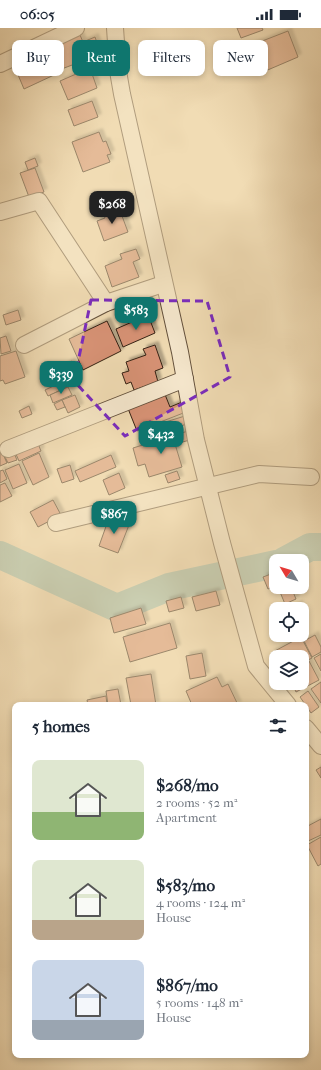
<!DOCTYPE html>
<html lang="en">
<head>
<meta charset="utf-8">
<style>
	body { margin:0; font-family:"IM FELL French Canon",serif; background:#f6f6f7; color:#1f2937; height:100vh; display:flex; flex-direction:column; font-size:15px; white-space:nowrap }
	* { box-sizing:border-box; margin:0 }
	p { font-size:13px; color:#747a83 }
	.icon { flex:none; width:22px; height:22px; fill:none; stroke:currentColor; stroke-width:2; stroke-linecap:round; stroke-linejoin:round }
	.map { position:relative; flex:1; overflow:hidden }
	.sheet { position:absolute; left:12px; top:674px; width:297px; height:356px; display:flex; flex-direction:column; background:#fff; border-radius:8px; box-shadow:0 2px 6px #0003 }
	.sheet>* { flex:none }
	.banner { position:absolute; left:12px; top:12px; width:297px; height:36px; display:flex; gap:8px }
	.needle { width:26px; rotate:308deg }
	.controls { position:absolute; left:269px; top:526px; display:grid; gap:8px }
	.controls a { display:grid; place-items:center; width:40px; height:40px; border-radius:8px; background:#fff; box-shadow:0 2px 6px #0003; font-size:20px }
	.price { position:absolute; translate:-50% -34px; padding:0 9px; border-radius:8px; background:#0f766e; color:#fff; font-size:13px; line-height:26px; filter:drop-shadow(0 1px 2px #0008) }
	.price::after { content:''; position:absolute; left:50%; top:24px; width:12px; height:9px; margin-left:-6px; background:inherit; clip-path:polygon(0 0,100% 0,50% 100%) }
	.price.current { background:#222; color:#fff }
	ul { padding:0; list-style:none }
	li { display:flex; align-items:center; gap:12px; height:100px; padding:0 20px }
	li span { display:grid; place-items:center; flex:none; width:112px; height:80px; border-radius:8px; color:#555 }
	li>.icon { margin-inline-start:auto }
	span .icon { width:48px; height:48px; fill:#fffc; stroke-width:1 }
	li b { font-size:17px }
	h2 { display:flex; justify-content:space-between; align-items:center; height:48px; padding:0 20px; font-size:17px }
	.tag { padding:0 14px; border-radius:8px; background:#fff; box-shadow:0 2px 6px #0003; font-size:14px; line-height:36px }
	.tag.current { background:#0f766e; color:#fff }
	.status { display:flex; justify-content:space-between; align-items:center; height:28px; padding:0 20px; background:#fff; direction:ltr }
	.status svg { height:11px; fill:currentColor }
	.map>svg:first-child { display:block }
</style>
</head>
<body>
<div class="status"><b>06:05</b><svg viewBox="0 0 49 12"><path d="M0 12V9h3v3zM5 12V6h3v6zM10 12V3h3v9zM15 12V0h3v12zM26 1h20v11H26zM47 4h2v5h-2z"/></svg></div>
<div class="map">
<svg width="321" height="1042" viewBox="0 0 321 1042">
	<defs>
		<filter id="shadow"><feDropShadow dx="3.5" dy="-3.5" stdDeviation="1" flood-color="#0004"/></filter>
	</defs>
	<rect width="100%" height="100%" fill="#f1dcb4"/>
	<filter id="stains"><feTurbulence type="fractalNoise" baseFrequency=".005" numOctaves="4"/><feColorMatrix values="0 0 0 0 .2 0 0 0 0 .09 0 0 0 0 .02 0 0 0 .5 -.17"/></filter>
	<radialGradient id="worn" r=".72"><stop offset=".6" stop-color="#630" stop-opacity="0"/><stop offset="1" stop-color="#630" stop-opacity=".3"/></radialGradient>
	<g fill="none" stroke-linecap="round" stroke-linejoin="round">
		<g stroke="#9bbcad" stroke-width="28">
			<path d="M 0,527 L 117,580 L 169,559 L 276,536"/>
			<path d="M 284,533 L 310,519 L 321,519"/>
		</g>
	</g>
	<g fill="#d79275" stroke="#342114" filter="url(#shadow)">
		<path d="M 237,0 L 262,0 L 263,2 L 241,10 Z"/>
		<path d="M 288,3 L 298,29 L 263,44 L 252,17 Z"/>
		<path d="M 80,7 L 83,14 L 95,9 L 101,26 L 59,42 L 50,19 Z"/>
		<path d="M 46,28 L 54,47 L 24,61 L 16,42 Z"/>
		<path d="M 90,40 L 97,60 L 68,72 L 60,53 Z"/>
		<path d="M 92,73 L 98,89 L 74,98 L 68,82 Z"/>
		<path d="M 99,104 L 103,114 L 106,113 L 111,126 L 107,127 L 110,134 L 83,144 L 72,114 Z"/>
		<path d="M 35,130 L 38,138 L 28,142 L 25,134 Z"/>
		<path d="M 35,140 L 44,164 L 29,169 L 20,145 Z"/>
		<path d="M 119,180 L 128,204 L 104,213 L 97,193 L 105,190 L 103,185 Z"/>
		<path d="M 136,221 L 140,231 L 133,234 L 139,249 L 112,259 L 105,238 L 122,231 L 120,226 Z"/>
		<path d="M 18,282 L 21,292 L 6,297 L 3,287 Z"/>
		<path d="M 148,287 L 155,305 L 123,319 L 116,301 Z"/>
		<path d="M 107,293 L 121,323 L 83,342 L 69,311 Z"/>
		<path d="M 6,308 L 11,323 L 1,326 L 0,310 Z"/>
		<path d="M 155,317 L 163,340 L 155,343 L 158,354 L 134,362 L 131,354 L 126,356 L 122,345 L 129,343 L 126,334 L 146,327 L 143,321 Z"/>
		<path d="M 16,323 L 25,349 L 5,356 L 3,352 L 0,353 L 0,328 Z"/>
		<path d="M 72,333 L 77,344 L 70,347 L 65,337 Z"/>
		<path d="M 64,353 L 67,359 L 48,368 L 45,362 Z"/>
		<path d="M 68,359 L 72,367 L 53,375 L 50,367 Z"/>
		<path d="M 164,364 L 170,379 L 182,374 L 186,384 L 137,403 L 127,378 Z"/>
		<path d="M 75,367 L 80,379 L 68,385 L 62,372 Z"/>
		<path d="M 62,372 L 65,379 L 57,382 L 54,376 Z"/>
		<path d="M 29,378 L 32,386 L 22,390 L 19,383 Z"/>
		<path d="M 185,388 L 187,396 L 161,404 L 159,396 Z"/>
		<path d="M 188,403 L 190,412 L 175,416 L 182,439 L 149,449 L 145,436 L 138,438 L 133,420 Z"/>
		<path d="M 37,413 L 41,423 L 19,433 L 15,424 Z"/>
		<path d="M 13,423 L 17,432 L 8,435 L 4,427 Z"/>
		<path d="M 2,424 L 7,435 L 0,438 L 0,425 Z"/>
		<path d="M 39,425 L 49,449 L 33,457 L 22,433 Z"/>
		<path d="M 111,427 L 116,439 L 80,454 L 75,443 Z"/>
		<path d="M 19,436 L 27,455 L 13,461 L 5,442 Z"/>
		<path d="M 70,437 L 74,451 L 62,455 L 57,441 Z"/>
		<path d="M 3,442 L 7,451 L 0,455 L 0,443 Z"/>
		<path d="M 177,443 L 180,451 L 168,455 L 165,447 Z"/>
		<path d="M 119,445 L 125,460 L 109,467 L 103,452 Z"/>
		<path d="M 5,455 L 12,468 L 0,474 L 0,457 Z"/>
		<path d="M 53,472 L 61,487 L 38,499 L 30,484 Z"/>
		<path d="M 109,490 L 129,497 L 118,525 L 99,518 Z"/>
		<path d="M 271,546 L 276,558 L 268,561 L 263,549 Z"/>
		<path d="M 291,559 L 296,571 L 285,576 L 280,564 Z"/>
		<path d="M 216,563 L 220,577 L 196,583 L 192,569 Z"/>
		<path d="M 181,569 L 184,580 L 169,584 L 166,573 Z"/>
		<path d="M 299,576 L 301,581 L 289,581 Z"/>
		<path d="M 141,580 L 146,596 L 114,605 L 110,590 Z"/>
		<path d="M 170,595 L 177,620 L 130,634 L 123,609 Z"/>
		<path d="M 315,607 L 321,619 L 321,624 L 312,629 L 304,613 Z"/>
		<path d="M 301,609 L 312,630 L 302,635 L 302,629 L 276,629 L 276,635 L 271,625 Z"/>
		<path d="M 202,625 L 206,648 L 190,651 L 186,628 Z"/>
		<path d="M 321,626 L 321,643 L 314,630 Z"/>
		<path d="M 309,633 L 319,652 L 296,664 L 292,655 L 302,655 L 302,636 Z"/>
		<path d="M 151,646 L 156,677 L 131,677 L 126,650 Z"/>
		<path d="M 217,649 L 222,659 L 228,656 L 238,677 L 192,677 L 186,663 Z"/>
		<path d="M 321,654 L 321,675 L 311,661 Z"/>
		<path d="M 118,661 L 121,677 L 108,677 L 106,663 Z"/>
		<path d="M 308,663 L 319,679 L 311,685 L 300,669 Z"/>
		<path d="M 106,668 L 107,677 L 88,677 L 87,672 Z"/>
		<path d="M 321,739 L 321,750 L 316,742 Z"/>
		<path d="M 321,791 L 321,807 L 306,814 L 306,799 Z"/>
		<path d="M 321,809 L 321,836 L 318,838 L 307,817 Z"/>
	</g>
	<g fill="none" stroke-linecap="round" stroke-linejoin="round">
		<defs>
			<g id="minor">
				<path d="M 115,0 L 118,43 L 122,66 L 180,324 L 196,412 L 222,515 L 256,638 L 288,677"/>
				<path d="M 0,36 L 76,0"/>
				<path d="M 0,184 L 39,173 L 106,275"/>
				<path d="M 24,317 L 106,275 L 163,256"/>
				<path d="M 8,421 L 185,351"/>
				<path d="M 56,495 L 259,446 L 311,449"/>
				<path d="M 306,700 L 321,718"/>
			</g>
		</defs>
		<use href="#minor" stroke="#63503c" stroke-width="18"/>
		<use href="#minor" stroke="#f6e8ce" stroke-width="16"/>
	</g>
	<path d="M0 0H321V1042H0ZM 91,272 L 207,273 L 230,349 L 125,408 L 74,353 Z" fill="#f1dcb4" fill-opacity=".55" fill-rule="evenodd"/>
	<path fill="none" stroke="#7b2cbf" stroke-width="3" stroke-dasharray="8 5" stroke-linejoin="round" d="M 91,272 L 207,273 L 230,349 L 125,408 L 74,353 Z"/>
	<rect width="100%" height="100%" filter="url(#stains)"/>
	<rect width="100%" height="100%" fill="url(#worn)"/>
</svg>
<div class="controls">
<a><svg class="needle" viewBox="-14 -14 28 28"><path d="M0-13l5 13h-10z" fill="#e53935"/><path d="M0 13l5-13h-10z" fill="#747a83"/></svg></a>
<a><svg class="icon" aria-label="locate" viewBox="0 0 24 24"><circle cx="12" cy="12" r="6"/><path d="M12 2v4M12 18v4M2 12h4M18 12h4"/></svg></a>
<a><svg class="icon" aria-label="layers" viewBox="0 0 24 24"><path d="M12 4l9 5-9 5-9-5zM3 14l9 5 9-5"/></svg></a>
</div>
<b class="price current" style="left:112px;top:197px">$268</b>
<b class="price" style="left:136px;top:303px">$583</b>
<b class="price" style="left:61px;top:367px">$339</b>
<b class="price" style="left:161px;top:427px">$432</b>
<b class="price" style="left:114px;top:507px">$867</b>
<div class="banner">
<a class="tag">Buy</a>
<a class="tag current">Rent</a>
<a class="tag">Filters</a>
<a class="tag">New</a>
</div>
<section class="sheet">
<h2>5 homes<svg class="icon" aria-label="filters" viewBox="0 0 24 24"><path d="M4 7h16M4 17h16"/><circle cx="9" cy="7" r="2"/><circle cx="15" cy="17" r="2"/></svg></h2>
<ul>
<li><span style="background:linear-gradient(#dfe7d0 65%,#8fb573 0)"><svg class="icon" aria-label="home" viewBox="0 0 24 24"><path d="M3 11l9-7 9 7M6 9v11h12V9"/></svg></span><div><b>$268/mo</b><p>2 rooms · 52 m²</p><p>Apartment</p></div></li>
<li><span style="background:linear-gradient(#dfe7d0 75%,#b9a48a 0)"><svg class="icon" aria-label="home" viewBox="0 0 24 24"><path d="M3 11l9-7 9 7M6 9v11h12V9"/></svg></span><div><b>$583/mo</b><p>4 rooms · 124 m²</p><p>House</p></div></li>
<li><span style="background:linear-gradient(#c9d6e8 75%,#9aa5b1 0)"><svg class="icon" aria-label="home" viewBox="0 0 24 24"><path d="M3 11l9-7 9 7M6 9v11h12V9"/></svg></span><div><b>$867/mo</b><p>5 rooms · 148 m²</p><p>House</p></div></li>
</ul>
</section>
</div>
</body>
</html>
